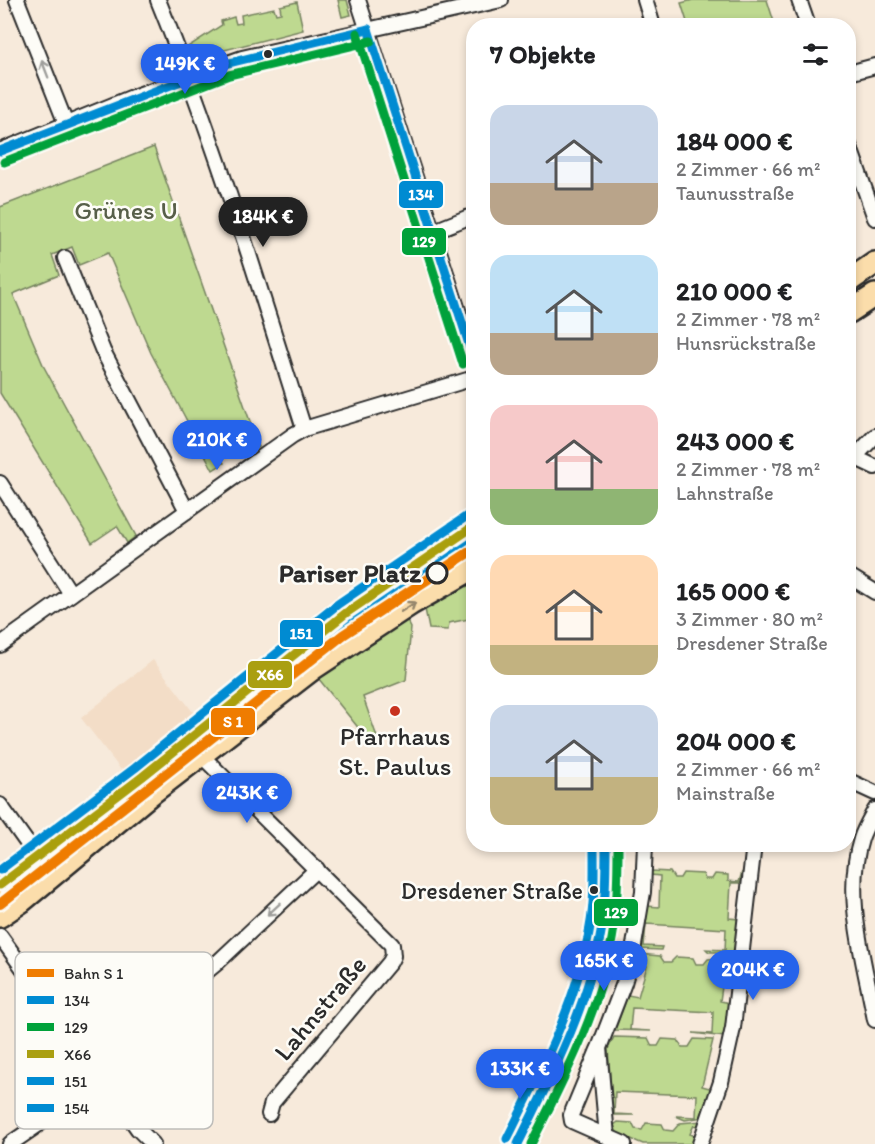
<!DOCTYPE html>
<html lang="de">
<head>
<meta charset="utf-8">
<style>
	body { margin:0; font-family:Itim,sans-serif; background:#f6f6f6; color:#202124; height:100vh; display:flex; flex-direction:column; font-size:22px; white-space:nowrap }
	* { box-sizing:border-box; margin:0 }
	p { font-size:20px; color:#757577 }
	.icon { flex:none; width:33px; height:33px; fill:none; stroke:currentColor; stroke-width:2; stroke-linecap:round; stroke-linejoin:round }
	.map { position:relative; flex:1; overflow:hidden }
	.sheet { position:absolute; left:466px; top:18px; width:390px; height:834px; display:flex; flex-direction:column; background:#fff; border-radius:24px; box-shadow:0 3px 9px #0003 }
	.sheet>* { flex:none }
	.price { position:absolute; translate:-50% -51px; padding:0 14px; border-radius:21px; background:#2563eb; color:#fff; font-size:20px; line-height:39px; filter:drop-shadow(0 2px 3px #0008) }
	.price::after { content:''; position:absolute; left:50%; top:36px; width:18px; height:14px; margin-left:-9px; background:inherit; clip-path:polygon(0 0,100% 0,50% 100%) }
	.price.on { background:#222; color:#fff }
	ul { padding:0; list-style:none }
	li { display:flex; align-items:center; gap:18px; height:150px; padding:0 24px }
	li span { display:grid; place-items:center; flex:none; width:168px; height:120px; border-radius:18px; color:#555 }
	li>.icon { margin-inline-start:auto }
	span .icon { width:72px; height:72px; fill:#fffc; stroke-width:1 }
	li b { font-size:26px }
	h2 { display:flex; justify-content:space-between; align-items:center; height:72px; padding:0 24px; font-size:26px }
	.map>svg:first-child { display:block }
</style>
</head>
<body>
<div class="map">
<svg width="875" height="1144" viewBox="0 0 875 1144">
	<rect width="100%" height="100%" fill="#f7eadb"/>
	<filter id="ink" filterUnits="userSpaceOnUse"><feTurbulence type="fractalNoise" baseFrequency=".0167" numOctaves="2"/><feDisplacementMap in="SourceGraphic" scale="12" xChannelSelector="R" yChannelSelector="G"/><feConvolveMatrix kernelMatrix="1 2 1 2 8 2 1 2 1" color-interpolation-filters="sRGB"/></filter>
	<g filter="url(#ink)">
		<path fill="#f3ddc7" d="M 153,660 L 203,725 L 131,783 L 81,718 Z"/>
		<g fill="#bed990" stroke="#74825e" stroke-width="1.5">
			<path d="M 338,0 L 347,0 L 351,15 L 342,17 Z"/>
			<path d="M 693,0 L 767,0 L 775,25 L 688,25 L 681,3 Z"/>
			<path d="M 297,2 L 303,30 L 197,57 L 189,55 L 186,48 L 222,25 L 221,21 L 234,17 L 236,24 L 242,23 L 241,15 L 274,8 L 276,14 L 281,13 L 280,6 Z"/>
			<path d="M 154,147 L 259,447 L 252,452 L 243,434 L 239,437 L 234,432 L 220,442 L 224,448 L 218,452 L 224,463 L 213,470 L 151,353 L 108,253 L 79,265 L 72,247 L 52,255 L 59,275 L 13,294 L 44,367 L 136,536 L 127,543 L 117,526 L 92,543 L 0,393 L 0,207 Z"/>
			<path d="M 474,582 L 474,618 L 449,623 L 448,630 L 429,629 L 425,609 Z"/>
			<path d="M 407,620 L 411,628 L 406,680 L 363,697 L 377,737 L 369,741 L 318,678 Z"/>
			<path d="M 651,871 L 670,872 L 674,878 L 680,878 L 683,873 L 703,874 L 705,879 L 712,879 L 715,874 L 728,875 L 728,881 L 739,882 L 742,872 L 741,883 L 731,883 L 729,918 L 739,919 L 736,952 L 709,952 L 706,949 L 725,950 L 726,929 L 646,924 L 644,946 L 662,947 L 661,950 L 640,949 L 647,906 L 659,907 L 660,876 L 651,875 Z"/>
			<path d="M 639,954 L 660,956 L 664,962 L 671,962 L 676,957 L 693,958 L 696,964 L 704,964 L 708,959 L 722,958 L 721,964 L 732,965 L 732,957 L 736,960 L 735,967 L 725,966 L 720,1001 L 730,1003 L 724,1037 L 693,1033 L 712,1034 L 713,1012 L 632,1008 L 630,1030 L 651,1031 L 615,1030 L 628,995 L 638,997 L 647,966 L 637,963 Z"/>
			<path d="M 614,1037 L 648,1038 L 652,1046 L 658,1046 L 662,1039 L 678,1040 L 682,1047 L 689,1047 L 694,1039 L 713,1040 L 702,1086 L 713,1089 L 703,1117 L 685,1120 L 676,1116 L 696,1117 L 697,1095 L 615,1092 L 614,1114 L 634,1115 L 613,1115 L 608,1049 Z"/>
			<path d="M 702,1121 L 700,1127 L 694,1125 L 690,1134 L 696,1136 L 692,1144 L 643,1144 L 617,1133 L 614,1125 L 618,1122 L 632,1123 L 635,1129 L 642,1130 L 646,1123 L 662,1124 L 665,1130 L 673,1131 L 680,1123 Z"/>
		</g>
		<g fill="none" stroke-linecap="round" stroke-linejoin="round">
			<defs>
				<g id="minor">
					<path d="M 17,0 L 66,124"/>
					<path d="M 158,0 C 215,140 259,286 304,429"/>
					<path d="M 358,0 L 474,360"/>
					<path d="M 645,0 L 653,26"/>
					<path d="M 799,0 L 808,26"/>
					<path d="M 849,73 L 875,66"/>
					<path d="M 849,145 L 875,218"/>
					<path d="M 0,151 L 135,96 L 242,58 L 501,0"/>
					<path d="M 434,231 L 474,215"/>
					<path d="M 65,258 L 103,351 L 187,511"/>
					<path d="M 854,457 L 875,467"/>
					<path d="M 849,463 L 875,436"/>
					<path d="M 0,483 L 71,594"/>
					<path d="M 849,576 L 875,592"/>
					<path d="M 0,645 L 293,435 L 304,429 L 474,378"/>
					<path d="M 201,755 L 392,945 L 393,956 L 390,962 L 272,1103 L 269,1114"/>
					<path d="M 849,781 L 875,793"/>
					<path d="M 0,805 L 37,857"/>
					<path d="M 875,810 C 870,819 864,829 861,839 C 843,897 865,963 875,1020"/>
					<path d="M 0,936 L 138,1129 L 153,1144"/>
					<path d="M 598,1050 L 571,1115 L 572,1121 L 624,1144"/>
					<path d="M 93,1066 L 218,962 L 317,869"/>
					<path d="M 607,1136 L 599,1048 L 624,983 L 633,951 L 643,892 L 645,844"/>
					<path d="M 10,1144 L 103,1080"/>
					<path d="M 700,1144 L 721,1082 L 733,1028 L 754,844"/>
				</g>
				<path id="tertiary" d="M 518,1144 C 552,1075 590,1004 602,927 C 606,900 606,872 606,844"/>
				<g id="primary">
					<path d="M 849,281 L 875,263"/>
					<path d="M 849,312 L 875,295"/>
					<path d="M 0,885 L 142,777 L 346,613 L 474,526"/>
					<path d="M 0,916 L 22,901 L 152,793 L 314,668 L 411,604 L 474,568"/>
				</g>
			</defs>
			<use href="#minor" stroke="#2b2b2b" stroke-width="18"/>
			<use href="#tertiary" stroke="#2b2b2b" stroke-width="21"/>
			<use href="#primary" stroke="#2b2b2b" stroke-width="26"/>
			<use href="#minor" stroke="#fdfcf7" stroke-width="14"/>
			<use href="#tertiary" stroke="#fdfcf7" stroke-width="16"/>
			<use href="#primary" stroke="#fbddab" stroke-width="21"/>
			<defs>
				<g id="bus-1">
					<path d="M 368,29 L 474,360"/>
					<path d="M 0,151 L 225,64 L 368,29"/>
					<path d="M 518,1144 C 552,1075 589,1004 602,927 C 606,900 606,872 606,844"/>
				</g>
				<g id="bus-2">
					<path d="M 357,33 L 463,364"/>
					<path d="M 4,162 L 229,75 L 371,41"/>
					<path d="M 531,1144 C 566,1075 603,1004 614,927 C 618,900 618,872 618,844"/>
				</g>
				<path id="bus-3" d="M 0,885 L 142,777 L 346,613 L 474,526"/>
				<g id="bus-4">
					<path d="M 0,870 L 135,768 L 338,604 L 467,516"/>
					<path d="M 507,1139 C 541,1071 577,1002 590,927 C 595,900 594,872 594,844"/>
				</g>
				<path id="bus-5" d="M 7,895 L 150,786 L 353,623 L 474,541"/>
			</defs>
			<use href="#bus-1" stroke="#fdfcf7" stroke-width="14"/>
			<use href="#bus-2" stroke="#fdfcf7" stroke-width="14"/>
			<use href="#bus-3" stroke="#fdfcf7" stroke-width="14"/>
			<use href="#bus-4" stroke="#fdfcf7" stroke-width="14"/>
			<use href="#bus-5" stroke="#fdfcf7" stroke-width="14"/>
			<use href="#bus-1" stroke="#008bd2" stroke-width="9"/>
			<use href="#bus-2" stroke="#00a13a" stroke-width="9"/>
			<use href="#bus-3" stroke="#aa9f11" stroke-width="9"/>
			<use href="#bus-4" stroke="#008bd2" stroke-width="9"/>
			<use href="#bus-5" stroke="#008bd2" stroke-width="9"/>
			<defs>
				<path id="rail-1" d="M 0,904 L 343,635 L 474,549"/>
			</defs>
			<use href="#rail-1" stroke="#fdfcf7" stroke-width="15"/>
			<use href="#rail-1" stroke="#ef7c00" stroke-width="10"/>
		</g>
		<defs><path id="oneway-shaft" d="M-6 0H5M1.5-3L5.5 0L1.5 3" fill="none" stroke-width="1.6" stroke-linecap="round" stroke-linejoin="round" transform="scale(1.5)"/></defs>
		<g stroke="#9e9e9b">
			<use href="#oneway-shaft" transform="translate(45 69) rotate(-111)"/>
			<use href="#oneway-shaft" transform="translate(274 909) rotate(137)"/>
		</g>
		<use stroke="#93846b" href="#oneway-shaft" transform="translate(408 607) rotate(-33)"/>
	</g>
	<g fill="#2b2b2b" stroke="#fdfcf7" stroke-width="2">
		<circle cx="268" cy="54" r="5"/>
		<circle cx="594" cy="890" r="5"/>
	</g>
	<circle fill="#fdfcf7" stroke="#2b2b2b" stroke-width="3" cx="437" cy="573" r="10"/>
	<circle fill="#c8321e" stroke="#fdfcf7" stroke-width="2" cx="395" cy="711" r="6"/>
	<g text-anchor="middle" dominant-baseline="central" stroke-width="5" stroke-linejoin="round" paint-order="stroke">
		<g font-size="24" fill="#2b2b2b" stroke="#fdfcf7" text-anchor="end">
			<text x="583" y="890">Dresdener Straße</text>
		</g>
		<g font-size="26" fill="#575f49" stroke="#fdfcf7">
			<text x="126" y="210">Grünes U</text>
		</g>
		<g font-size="26" font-weight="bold" fill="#2b2b2b" stroke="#fdfcf7" text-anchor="end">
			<text x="421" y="573">Pariser Platz</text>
		</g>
		<g font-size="26" fill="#2b2b2b" stroke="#fdfcf7">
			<text x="395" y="736">Pfarrhaus<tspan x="395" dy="30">St. Paulus</tspan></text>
		</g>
		<g font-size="26" fill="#2b2b2b" stroke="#fdfcf7">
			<text transform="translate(320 1008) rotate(-50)">Lahnstraße</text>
		</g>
	</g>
	<rect x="15" y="952" width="198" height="177" rx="9" fill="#fdfcf7" stroke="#bebdba" stroke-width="1.5"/>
	<rect x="27" y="969" width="27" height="8" fill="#ef7c00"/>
	<rect x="27" y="996" width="27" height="8" fill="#008bd2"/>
	<rect x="27" y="1023" width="27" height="8" fill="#00a13a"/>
	<rect x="27" y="1050" width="27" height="8" fill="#aa9f11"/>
	<rect x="27" y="1077" width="27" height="8" fill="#008bd2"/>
	<rect x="27" y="1104" width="27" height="8" fill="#008bd2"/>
	<g font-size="16" fill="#2b2b2b">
		<text x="64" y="979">Bahn S 1</text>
		<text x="64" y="1006">134</text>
		<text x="64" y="1033">129</text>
		<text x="64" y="1060">X66</text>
		<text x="64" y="1087">151</text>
		<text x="64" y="1114">154</text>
	</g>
	<g stroke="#fdfcf7" stroke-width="2">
		<rect x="398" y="180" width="46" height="29" rx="6" fill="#008bd2"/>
		<rect x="401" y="227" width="46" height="29" rx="6" fill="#00a13a"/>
		<rect x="279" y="619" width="45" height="29" rx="6" fill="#008bd2"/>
		<rect x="247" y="660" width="46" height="29" rx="6" fill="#aa9f11"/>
		<rect x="210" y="707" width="46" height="29" rx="6" fill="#ef7c00"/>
		<rect x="593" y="898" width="46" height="29" rx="6" fill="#00a13a"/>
	</g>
	<g font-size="16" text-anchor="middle" font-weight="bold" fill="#fff">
		<text x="421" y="200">134</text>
		<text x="424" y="247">129</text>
		<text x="301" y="639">151</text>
		<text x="270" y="680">X66</text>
		<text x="233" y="727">S 1</text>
		<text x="616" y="918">129</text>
	</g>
</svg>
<b class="price" style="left:185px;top:95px">149K €</b>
<b class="price on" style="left:263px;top:248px">184K €</b>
<b class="price" style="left:217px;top:471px">210K €</b>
<b class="price" style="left:247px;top:824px">243K €</b>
<b class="price" style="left:604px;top:992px">165K €</b>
<b class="price" style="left:753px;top:1001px">204K €</b>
<b class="price" style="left:520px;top:1100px">133K €</b>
<section class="sheet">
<h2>7 Objekte<svg class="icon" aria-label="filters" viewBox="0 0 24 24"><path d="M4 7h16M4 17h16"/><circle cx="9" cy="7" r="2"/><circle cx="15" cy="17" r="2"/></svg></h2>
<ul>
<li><span style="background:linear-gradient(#c9d6e8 65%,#b9a48a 0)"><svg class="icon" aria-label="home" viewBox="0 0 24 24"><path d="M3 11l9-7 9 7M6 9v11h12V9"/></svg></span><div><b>184 000 €</b><p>2 Zimmer · 66 m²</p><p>Taunusstraße</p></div></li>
<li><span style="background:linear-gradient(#bfe0f5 65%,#b9a48a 0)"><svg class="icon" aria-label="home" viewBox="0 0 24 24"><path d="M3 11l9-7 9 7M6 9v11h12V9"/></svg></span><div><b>210 000 €</b><p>2 Zimmer · 78 m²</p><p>Hunsrückstraße</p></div></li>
<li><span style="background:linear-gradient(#f6c9c9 70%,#8fb573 0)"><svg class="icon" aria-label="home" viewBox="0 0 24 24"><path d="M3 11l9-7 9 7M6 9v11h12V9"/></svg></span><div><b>243 000 €</b><p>2 Zimmer · 78 m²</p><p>Lahnstraße</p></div></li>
<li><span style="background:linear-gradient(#ffd9b3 75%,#c2b280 0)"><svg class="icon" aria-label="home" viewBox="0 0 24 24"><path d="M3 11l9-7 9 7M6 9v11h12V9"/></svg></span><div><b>165 000 €</b><p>3 Zimmer · 80 m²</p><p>Dresdener Straße</p></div></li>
<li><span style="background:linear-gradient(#c9d6e8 60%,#c2b280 0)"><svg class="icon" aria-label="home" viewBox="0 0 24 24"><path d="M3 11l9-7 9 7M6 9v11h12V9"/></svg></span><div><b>204 000 €</b><p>2 Zimmer · 66 m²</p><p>Mainstraße</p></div></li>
</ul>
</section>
</div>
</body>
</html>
